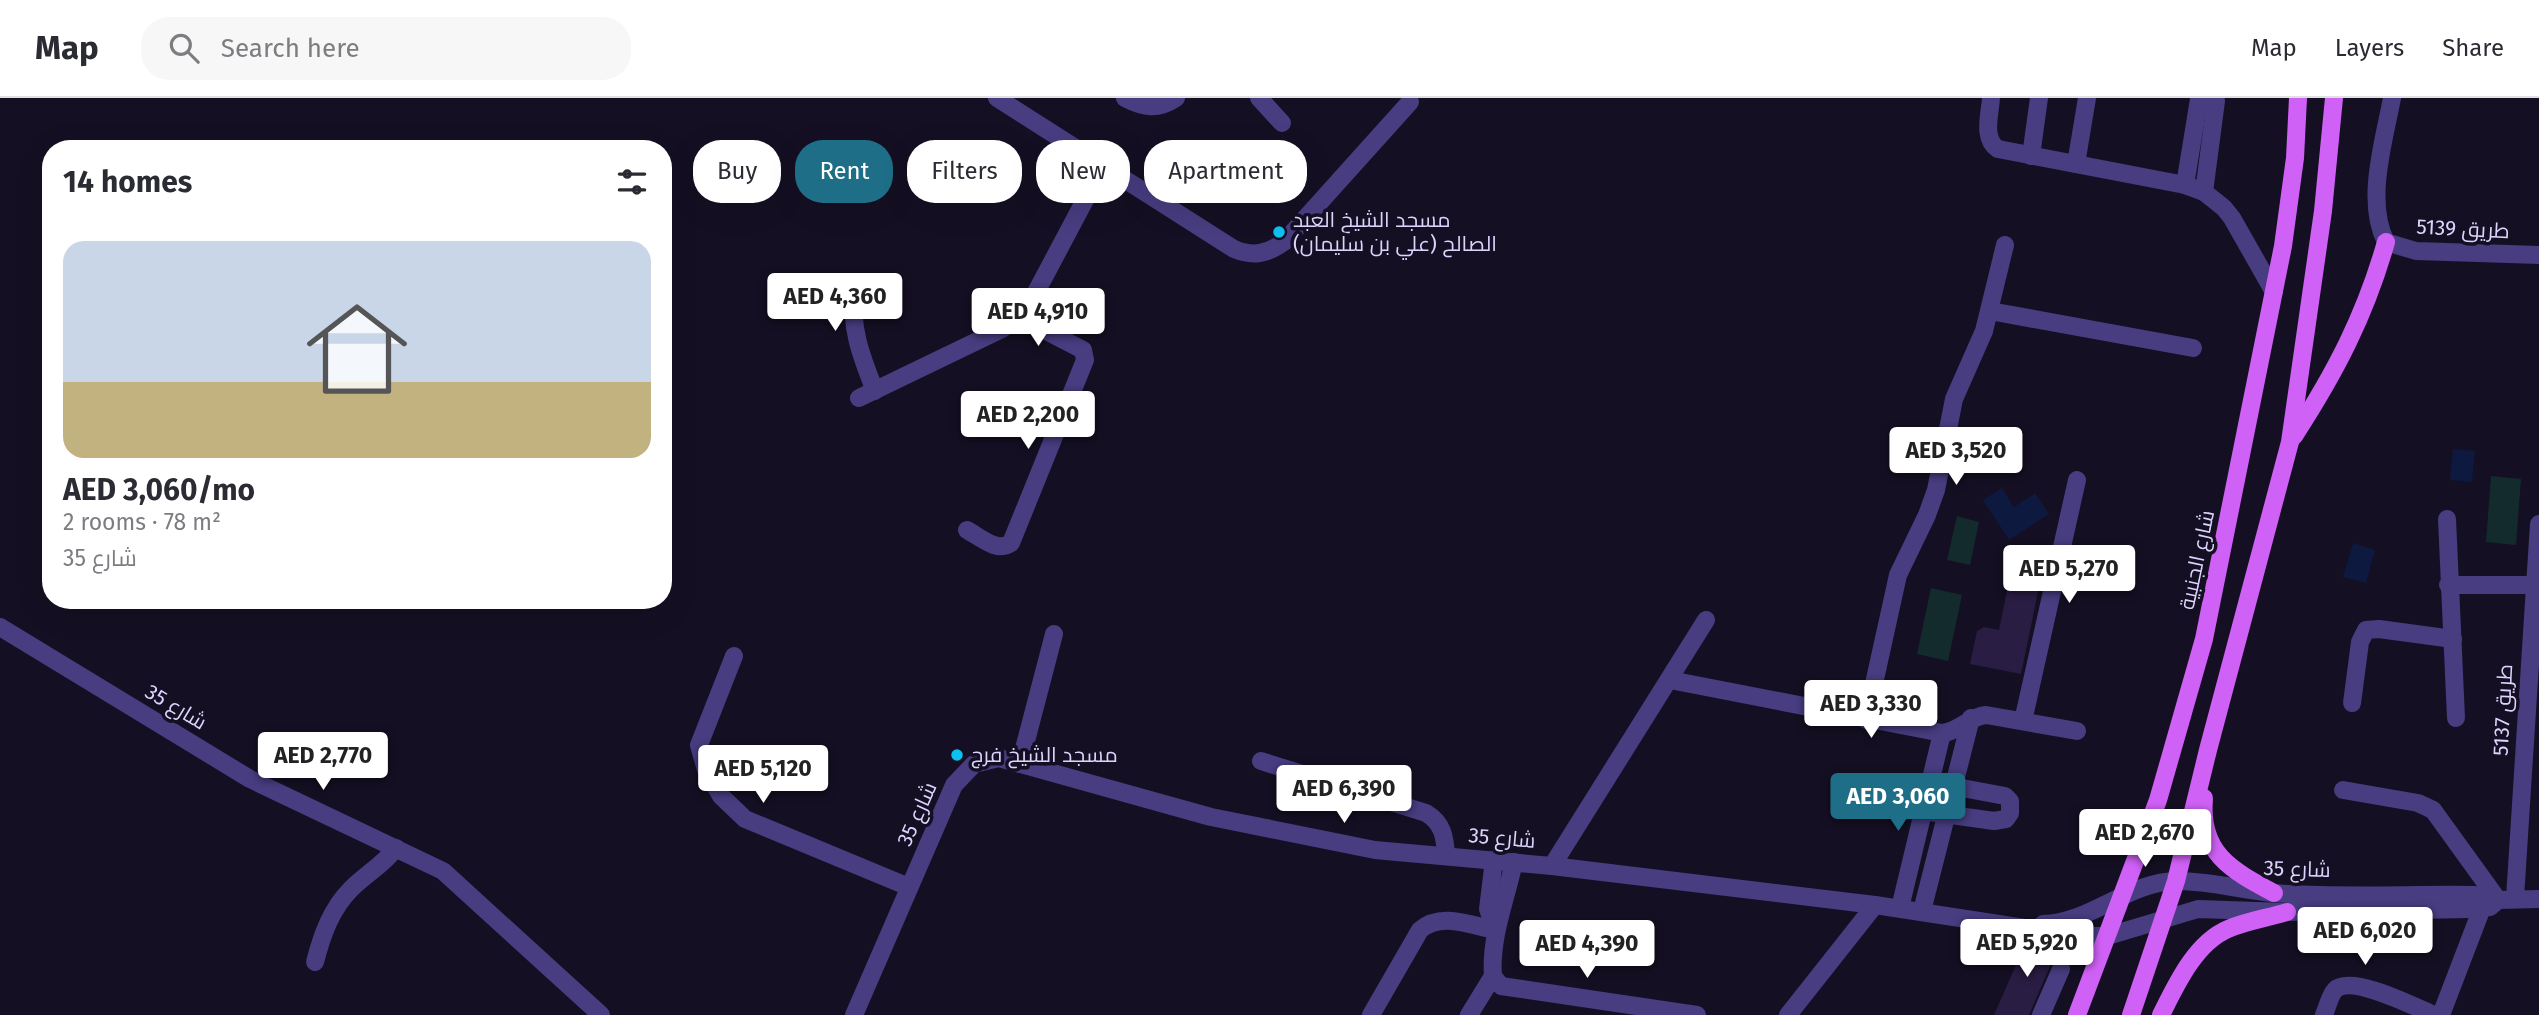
<!DOCTYPE html>
<html lang="en">
<head>
<meta charset="utf-8">
<style>
	body { margin:0; font-family:"Fira Sans",Cairo,sans-serif; background:#f7f7f7; color:#2b2b33; height:100vh; display:flex; flex-direction:column; font-size:26px; white-space:nowrap }
	* { box-sizing:border-box; margin:0 }
	p { font-size:23px; color:#7c7c81 }
	.icon { flex:none; width:38px; height:38px; fill:none; stroke:currentColor; stroke-width:2; stroke-linecap:round; stroke-linejoin:round }
	.map { position:relative; flex:1; overflow:hidden }
	.side { position:absolute; left:42px; top:42px; width:630px; height:469px; display:flex; flex-direction:column; background:#fff; border-radius:28px; box-shadow:0 7px 28px #0002 }
	.side>* { flex:none }
	.top-card { position:absolute; left:693px; top:42px; width:665px; height:63px; display:flex; gap:14px }
	.price { position:absolute; translate:-50% -60px; padding:0 16px; border-radius:7px; background:#fff; color:#222; font-size:23px; line-height:46px; filter:drop-shadow(0 2px 4px #0008) }
	.price::after { content:''; position:absolute; left:50%; top:42px; width:21px; height:16px; margin-left:-10px; background:inherit; clip-path:polygon(0 0,100% 0,50% 100%) }
	.price.current { background:#1e6e88; color:#fff }
	ul { padding:0; list-style:none }
	li { display:grid; align-content:center; gap:14px; height:371px; padding:0 21px }
	li span { display:grid; place-items:center; height:217px; border-radius:21px; color:#555 }
	li>.icon { margin-inline-start:auto }
	span .icon { width:126px; height:126px; fill:#fffc; stroke-width:1 }
	li b { font-size:30px }
	h2 { display:flex; justify-content:space-between; align-items:center; height:84px; padding:0 21px; font-size:30px }
	.tag { padding:0 24px; border-radius:28px; background:#fff; box-shadow:0 7px 28px #0002; font-size:24px; line-height:63px }
	.tag.current { background:#1e6e88; color:#fff }
	header { display:flex; align-items:center; gap:42px; box-sizing:border-box; height:98px; padding:0 35px; background:#fff; border-bottom:2px solid #e1e1e2 }
	header strong { font-size:33px }
	nav { display:flex; gap:38px; margin-inline-start:auto; font-size:24px }
	.search { width:490px; height:63px; background:#f7f7f7; display:flex; align-items:center; gap:18px; box-sizing:border-box; padding:0 24px; border-radius:28px; color:#7c7c81; font-size:26px }
	.map>svg:first-child { display:block }
</style>
</head>
<body>
<header>
<strong>Map</strong>
<div class="search"><svg class="icon" aria-label="search" viewBox="0 0 24 24"><circle cx="10" cy="10" r="6"/><path d="M15 15l6 6"/></svg>Search here</div>
<nav><a>Map</a><a>Layers</a><a>Share</a></nav>
</header>
<div class="map">
<svg width="2539" height="917" viewBox="0 0 2539 917">
	<rect width="100%" height="100%" fill="#150f23"/>
	<g fill="#132b2d">
		<path d="M 2491,378 L 2521,381 L 2516,447 L 2486,444 Z"/>
		<path d="M 1957,418 L 1979,424 L 1970,467 L 1947,462 Z"/>
		<path d="M 1931,490 L 1962,497 L 1948,563 L 1917,556 Z"/>
	</g>
	<g fill="#0d193f">
		<path d="M 2453,351 L 2475,353 L 2472,384 L 2450,382 Z"/>
		<path d="M 2002,390 L 2014,409 L 2035,395 L 2049,416 L 2009,442 L 1983,402 Z"/>
		<path d="M 2353,445 L 2375,452 L 2366,485 L 2343,479 Z"/>
	</g>
	<g fill="#291d43">
		<path d="M 2009,483 L 2039,489 L 2021,576 L 1970,566 L 1977,533 L 1984,529 L 1999,532 Z"/>
		<path d="M 2027,842 L 2039,843 L 2057,852 L 2029,917 L 1994,917 Z"/>
	</g>
	<g fill="none" stroke-linecap="round" stroke-linejoin="round">
		<g stroke="#473d80" stroke-width="18">
			<path d="M 997,0 L 1234,151 C 1253,159 1267,156 1284,144 L 1410,4"/>
			<path d="M 1125,0 C 1144,10 1158,12 1176,0"/>
			<path d="M 1259,0 L 1282,25"/>
			<path d="M 1991,0 C 1990,16 1982,41 1998,51 L 2185,87 L 2204,94 L 2224,110 L 2232,120 L 2274,194"/>
			<path d="M 2392,0 C 2384,43 2365,104 2386,144 L 2416,153 L 2539,157"/>
			<path d="M 2031,58 L 2039,0"/>
			<path d="M 2076,66 L 2087,0"/>
			<path d="M 2185,87 L 2199,1"/>
			<path d="M 2204,94 L 2216,3"/>
			<path d="M 855,190 C 849,227 861,258 875,293"/>
			<path d="M 1990,213 L 2193,250"/>
			<path d="M 859,300 L 1002,231 L 1019,219 L 1033,200 L 1103,68"/>
			<path d="M 2447,421 L 2456,620"/>
			<path d="M 967,432 C 980,439 997,455 1011,445 L 1085,262 L 1083,252 L 1019,219"/>
			<path d="M 2448,487 L 2534,487"/>
			<path d="M 0,529 L 250,681 L 443,773 L 601,917"/>
			<path d="M 734,558 L 699,647 L 706,672 L 721,698 L 745,721 L 909,789"/>
			<path d="M 1670,582 L 1942,635 C 1959,634 1968,619 1986,617 L 2077,633"/>
			<path d="M 2352,605 L 2360,544 L 2366,532 L 2379,531 L 2453,541"/>
			<path d="M 1866,622 L 1898,477 L 1927,417 L 1936,392 L 1954,301 L 1984,233 L 2005,147"/>
			<path d="M 2023,623 L 2077,382"/>
			<path d="M 1261,663 L 1426,715 C 1443,725 1445,739 1446,758"/>
			<path d="M 1020,666 L 1054,536"/>
			<path d="M 2343,692 L 2418,705 L 2433,712 L 2498,802"/>
			<path d="M 1923,713 L 1994,723 L 2006,721 L 2010,715 L 2010,703 L 2005,698 L 1930,684"/>
			<path d="M 1494,762 L 1488,811 L 1495,832"/>
			<path d="M 1514,764 C 1506,802 1490,839 1493,878 L 1501,888 L 1697,917"/>
			<path d="M 1552,768 L 1706,522"/>
			<path d="M 2515,800 L 2539,426"/>
			<path d="M 1900,810 L 1942,635"/>
			<path d="M 1922,813 L 1971,620"/>
			<path d="M 2043,826 C 2092,825 2128,783 2178,783 C 2209,783 2242,792 2273,795 C 2340,800 2408,796 2475,797 L 2498,802 L 2539,801"/>
			<path d="M 315,864 C 322,837 331,811 351,791 C 366,776 383,767 396,750"/>
			<path d="M 854,917 L 954,687 L 974,666 L 999,660 L 1211,719 L 1375,752 L 1552,768 L 1875,807 L 2078,838 L 2108,838 L 2198,811 L 2287,814 L 2472,811 L 2490,809 L 2498,802"/>
			<path d="M 1371,917 L 1420,832 C 1441,814 1470,827 1495,832"/>
			<path d="M 1469,917 L 1493,878"/>
			<path d="M 1788,917 L 1875,807"/>
			<path d="M 2041,917 L 2061,871"/>
			<path d="M 2324,917 C 2327,910 2330,897 2335,892 C 2351,876 2415,909 2434,917"/>
			<path d="M 2441,917 L 2482,810"/>
		</g>
		<g stroke="#d061f7" stroke-width="18">
			<path d="M 2294,338 C 2335,275 2365,218 2386,144"/>
			<path d="M 2204,700 C 2199,755 2231,772 2274,795"/>
			<path d="M 2077,917 L 2158,702 L 2204,541 L 2283,148 L 2295,60 L 2298,0"/>
			<path d="M 2131,917 L 2176,783 L 2208,652 L 2290,344 L 2323,113 L 2334,0"/>
			<path d="M 2161,917 C 2176,887 2195,845 2228,831 C 2247,823 2268,820 2287,814"/>
		</g>
	</g>
	<g fill="#0dc0f0" stroke="#150f23" stroke-width="2.5">
		<circle cx="1279" cy="134" r="7"/>
		<circle cx="957" cy="657" r="7"/>
	</g>
	<g text-anchor="middle" dominant-baseline="central" stroke-width="7" stroke-linejoin="round" paint-order="stroke">
		<g font-size="21" fill="#ddd4fd" stroke="#150f23" text-anchor="start">
			<text x="1293" y="122">مسجد الشيخ العبد<tspan x="1293" dy="24">الصالح (علي بن سليمان)</tspan></text>
			<text x="971" y="657">مسجد الشيخ فرج</text>
		</g>
		<g font-size="21" fill="#ddd4fd" stroke="#150f23">
			<text transform="translate(2463 131) rotate(3)">طريق 5139</text>
			<text transform="translate(2197 462) rotate(-78)">شارع الجنبية</text>
			<text transform="translate(176 609) rotate(31)">شارع 35</text>
			<text transform="translate(2503 612) rotate(-87)">طريق 5137</text>
			<text transform="translate(917 716) rotate(-66)">شارع 35</text>
			<text transform="translate(1502 740) rotate(5)">شارع 35</text>
			<text transform="translate(2297 771) rotate(2)">شارع 35</text>
		</g>
	</g>
</svg>
<b class="price" style="left:835px;top:235px">AED 4,360</b>
<b class="price" style="left:1038px;top:250px">AED 4,910</b>
<b class="price" style="left:1028px;top:353px">AED 2,200</b>
<b class="price" style="left:1956px;top:389px">AED 3,520</b>
<b class="price" style="left:2069px;top:507px">AED 5,270</b>
<b class="price" style="left:1871px;top:642px">AED 3,330</b>
<b class="price" style="left:323px;top:694px">AED 2,770</b>
<b class="price" style="left:763px;top:707px">AED 5,120</b>
<b class="price" style="left:1344px;top:727px">AED 6,390</b>
<b class="price current" style="left:1898px;top:735px">AED 3,060</b>
<b class="price" style="left:2145px;top:771px">AED 2,670</b>
<b class="price" style="left:2365px;top:869px">AED 6,020</b>
<b class="price" style="left:2027px;top:881px">AED 5,920</b>
<b class="price" style="left:1587px;top:882px">AED 4,390</b>
<div class="top-card">
<a class="tag">Buy</a>
<a class="tag current">Rent</a>
<a class="tag">Filters</a>
<a class="tag">New</a>
<a class="tag">Apartment</a>
</div>
<section class="side">
<h2>14 homes<svg class="icon" aria-label="filters" viewBox="0 0 24 24"><path d="M4 7h16M4 17h16"/><circle cx="9" cy="7" r="2"/><circle cx="15" cy="17" r="2"/></svg></h2>
<ul>
<li><span style="background:linear-gradient(#c9d6e8 65%,#c2b280 0)"><svg class="icon" aria-label="home" viewBox="0 0 24 24"><path d="M3 11l9-7 9 7M6 9v11h12V9"/></svg></span><div><b>AED 3,060/mo</b><p>2 rooms · 78 m²</p><p>شارع 35</p></div></li>
</ul>
</section>
</div>
</body>
</html>
